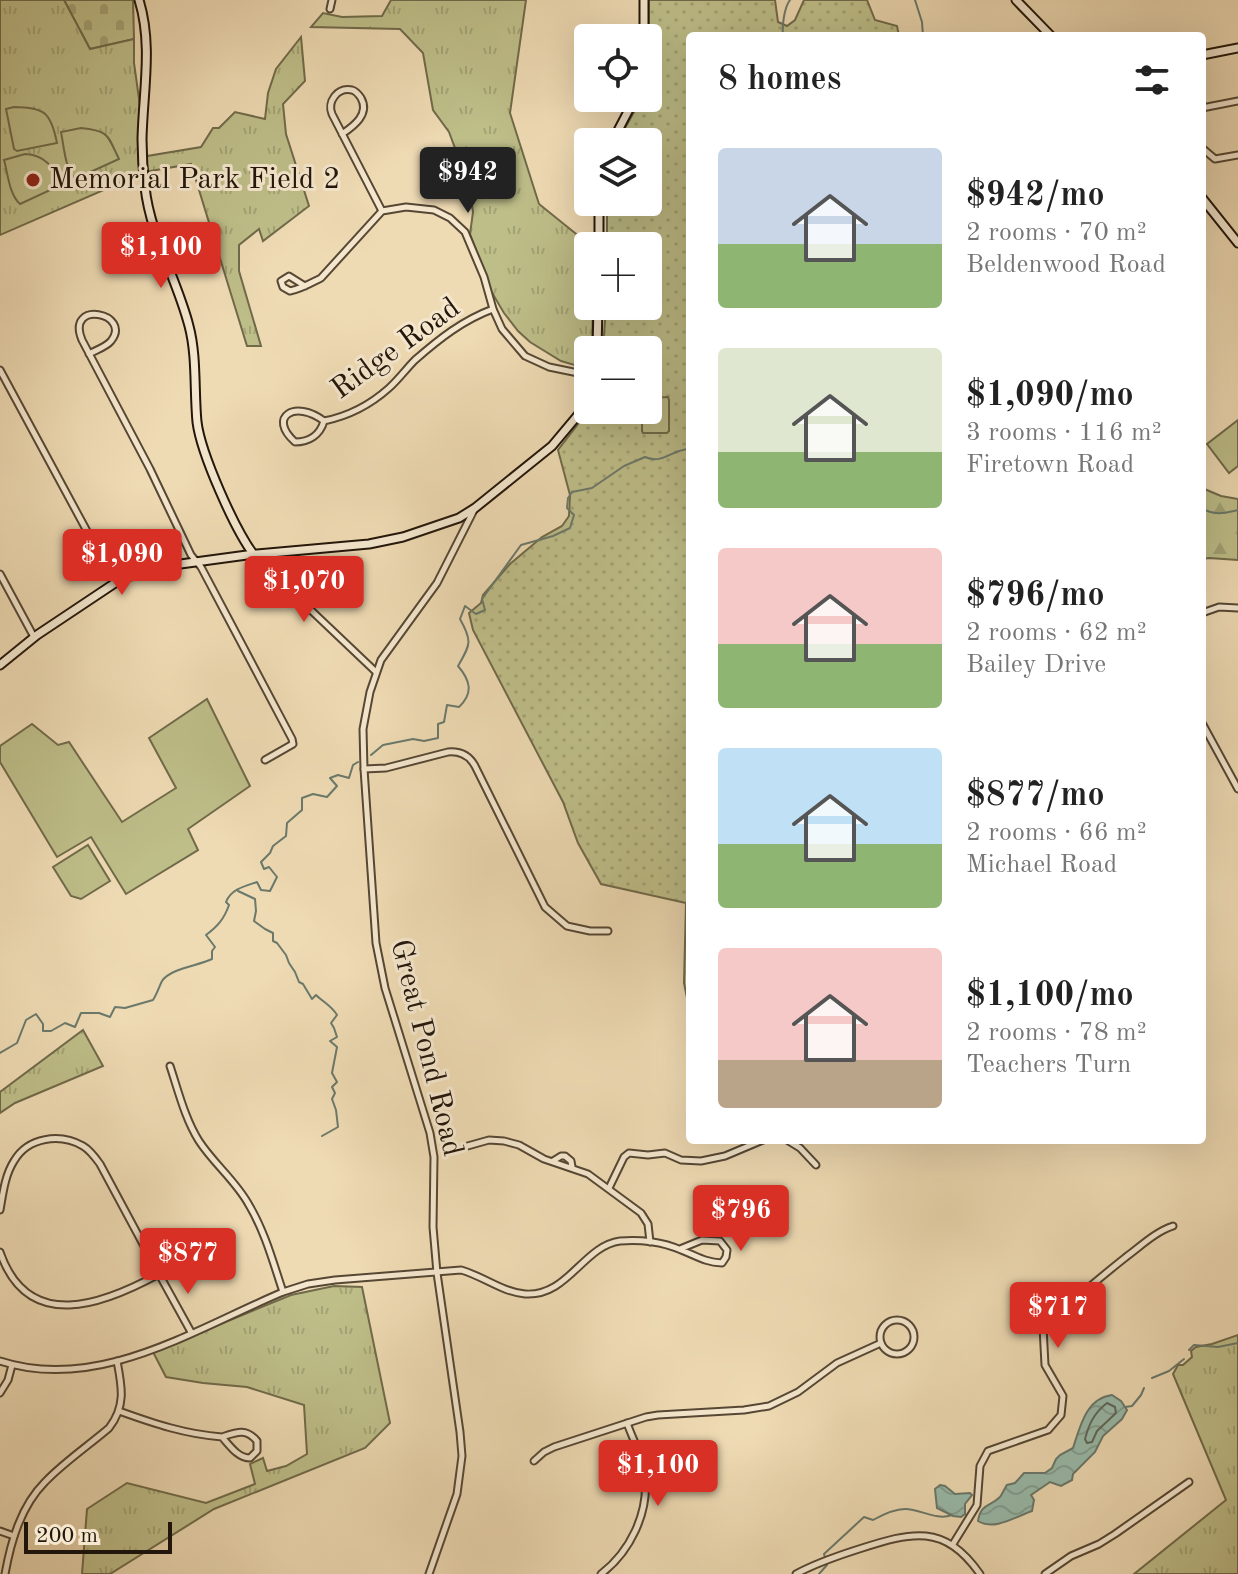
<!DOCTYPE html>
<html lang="en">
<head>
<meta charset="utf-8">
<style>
	body { margin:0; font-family:"Old Standard TT",serif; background:#f2f2f2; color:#222; height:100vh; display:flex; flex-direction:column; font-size:30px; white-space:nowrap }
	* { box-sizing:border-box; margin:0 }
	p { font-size:26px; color:#767676 }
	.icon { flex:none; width:44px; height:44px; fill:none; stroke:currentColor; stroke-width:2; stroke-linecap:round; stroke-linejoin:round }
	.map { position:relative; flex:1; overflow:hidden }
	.details { position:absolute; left:686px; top:32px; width:520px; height:1112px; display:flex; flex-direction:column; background:#fff; border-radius:8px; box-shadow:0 8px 32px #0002 }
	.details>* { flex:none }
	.buttons { position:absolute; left:574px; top:24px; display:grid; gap:16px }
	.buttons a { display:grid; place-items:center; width:88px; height:88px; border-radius:8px; background:#fff; box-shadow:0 8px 32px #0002; font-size:40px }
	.scale { position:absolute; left:24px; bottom:20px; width:148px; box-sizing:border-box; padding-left:8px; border:4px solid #23160a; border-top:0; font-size:22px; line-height:28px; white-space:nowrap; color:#23160a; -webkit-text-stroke:6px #f4e7ce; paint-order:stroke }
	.price { position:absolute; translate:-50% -68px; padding:0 18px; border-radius:8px; background:#d93025; color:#fff; font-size:26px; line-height:52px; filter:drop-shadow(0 2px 4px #0008) }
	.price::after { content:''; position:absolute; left:50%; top:48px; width:24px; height:18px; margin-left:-12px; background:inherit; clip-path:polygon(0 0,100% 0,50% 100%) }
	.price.current { background:#222; color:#fff }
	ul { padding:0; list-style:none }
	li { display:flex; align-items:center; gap:24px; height:200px; padding:0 32px }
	li span { display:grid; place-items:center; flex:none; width:224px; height:160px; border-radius:8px; color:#555 }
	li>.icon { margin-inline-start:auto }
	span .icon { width:96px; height:96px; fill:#fffc; stroke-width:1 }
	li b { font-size:34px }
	h2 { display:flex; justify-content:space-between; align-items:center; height:96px; padding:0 32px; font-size:34px }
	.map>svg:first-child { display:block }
</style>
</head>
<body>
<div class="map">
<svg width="1238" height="1574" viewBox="0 0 1238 1574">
	<defs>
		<pattern id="grass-dots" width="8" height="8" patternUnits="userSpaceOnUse" patternTransform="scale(2)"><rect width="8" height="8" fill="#bebe89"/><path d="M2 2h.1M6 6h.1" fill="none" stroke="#a3a375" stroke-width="1.8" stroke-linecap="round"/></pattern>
		<pattern id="forest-firs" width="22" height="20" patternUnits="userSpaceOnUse" patternTransform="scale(2)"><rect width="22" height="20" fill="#bebe89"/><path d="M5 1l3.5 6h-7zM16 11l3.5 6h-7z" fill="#a3a375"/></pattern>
		<pattern id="cemetery-stones" width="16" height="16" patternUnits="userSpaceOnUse" patternTransform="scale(2)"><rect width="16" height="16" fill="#bebe89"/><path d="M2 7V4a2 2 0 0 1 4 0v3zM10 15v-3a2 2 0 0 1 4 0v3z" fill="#a3a375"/></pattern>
		<pattern id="park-tufts" width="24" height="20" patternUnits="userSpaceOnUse" patternTransform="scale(2)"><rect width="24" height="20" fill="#bebe89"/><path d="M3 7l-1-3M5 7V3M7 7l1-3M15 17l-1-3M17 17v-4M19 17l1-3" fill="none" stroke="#a3a375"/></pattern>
		<pattern id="water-waves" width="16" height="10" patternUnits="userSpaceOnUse" patternTransform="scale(2)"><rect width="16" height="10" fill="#99bbab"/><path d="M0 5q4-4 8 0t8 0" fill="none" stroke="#84a092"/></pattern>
	</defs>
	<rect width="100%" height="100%" fill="#eedab3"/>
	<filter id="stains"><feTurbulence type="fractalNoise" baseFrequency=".0025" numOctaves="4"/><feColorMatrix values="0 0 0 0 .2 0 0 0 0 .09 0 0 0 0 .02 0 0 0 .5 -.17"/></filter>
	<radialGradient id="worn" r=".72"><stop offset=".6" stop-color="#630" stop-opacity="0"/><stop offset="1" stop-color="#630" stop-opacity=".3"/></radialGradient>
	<path fill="url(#grass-dots)" stroke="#706a4a" stroke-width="2" d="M 649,0 L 775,0 L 778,22 L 787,26 L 795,20 L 804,0 L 867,0 L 875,20 L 897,26 L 899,36 L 690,36 L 690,1013 L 684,983 L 686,903 L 601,884 L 578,843 L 563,802 L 473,630 L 469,613 L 481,603 L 483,595 L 510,564 L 542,537 L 562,526 L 569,516 L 570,495 L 558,450 L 589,410 L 648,410 L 648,350 L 603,350 L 606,306 L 648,306 L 648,246 L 607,246 L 607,202 L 648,202 L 648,142 L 617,142 L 642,98 L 648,98 Z"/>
	<path fill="url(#forest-firs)" stroke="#706a4a" stroke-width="2" d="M 1202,488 L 1221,496 L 1238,499 L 1238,560 L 1209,558 L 1202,559 Z"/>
	<path fill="url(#cemetery-stones)" stroke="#706a4a" stroke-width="2" d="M 64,0 L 133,0 L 134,39 L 90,49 Z"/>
	<g fill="url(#park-tufts)" stroke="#706a4a" stroke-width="2">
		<path d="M 0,0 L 64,0 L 90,49 L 134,39 L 134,63 L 147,156 L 201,147 L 213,128 L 219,128 L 235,112 L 265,119 L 268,93 L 276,69 L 301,37 L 305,81 L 283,104 L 286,134 L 309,206 L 263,241 L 259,229 L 239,245 L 239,271 L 261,346 L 247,346 L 191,164 L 145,172 L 0,235 Z"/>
		<path d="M 391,0 L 526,0 L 510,113 L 539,204 L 591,246 L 588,246 L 588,306 L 593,306 L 592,350 L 588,350 L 588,369 L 561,361 L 530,342 L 518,331 L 504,313 L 491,291 L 470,234 L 473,212 L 469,186 L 449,132 L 433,110 L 423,53 L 400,29 L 311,27 L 323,13 L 342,17 L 382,16 Z"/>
		<path d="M 83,1030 L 103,1066 L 15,1103 L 0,1113 L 0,1092 Z"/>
		<path d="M 334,1286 L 362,1287 L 390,1423 L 365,1448 L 214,1509 L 110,1574 L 82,1574 L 87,1509 L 127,1483 L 206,1503 L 255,1484 L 250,1464 L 263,1458 L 267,1471 L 286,1466 L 307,1454 L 304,1405 L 247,1387 L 203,1383 L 166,1377 L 153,1352 L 291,1295 Z"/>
		<path d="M 1238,1335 L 1238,1574 L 1134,1574 L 1226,1500 L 1173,1374 L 1178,1365 L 1183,1365 L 1192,1357 L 1191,1351 L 1196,1347 L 1212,1344 Z"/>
	</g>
	<g fill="#bebe89" stroke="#706a4a" stroke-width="2">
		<path d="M 14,107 C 45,107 51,113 57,143 L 17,151 L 14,149 L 6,109 Z"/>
		<path d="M 81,128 C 110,131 107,135 119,159 L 75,179 C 65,168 64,147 61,132 Z"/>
		<path d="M 25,154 C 44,155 55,167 59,186 L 20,204 C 9,194 8,174 4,160 Z"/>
		<path d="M 668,397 L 669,400 L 669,431 L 667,433 L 643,433 L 642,431 L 642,410 L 648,410 L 648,398 Z"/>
		<path d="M 1238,420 L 1238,466 L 1229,473 L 1207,444 Z"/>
		<path d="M 207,699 L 250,786 L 188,829 L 198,850 L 126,894 L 91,837 L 57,857 L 0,762 L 0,746 L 32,724 L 58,745 L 69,742 L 122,822 L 176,788 L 149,738 Z"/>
		<path d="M 88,845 L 110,881 L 81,899 L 71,896 L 53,867 Z"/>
	</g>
	<g fill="url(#water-waves)" stroke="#6a796b" stroke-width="2">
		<path d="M 1112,1395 L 1121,1401 L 1127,1410 L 1122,1419 L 1103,1436 L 1095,1452 L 1073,1474 L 1072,1480 L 1061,1486 L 1050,1482 L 1031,1495 L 1034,1500 L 1032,1511 C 1015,1517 994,1531 978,1521 C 981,1503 990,1507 1000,1497 C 1001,1496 1006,1486 1007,1485 L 1015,1483 L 1024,1473 L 1045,1473 L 1052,1468 L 1056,1459 L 1060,1455 L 1073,1448 C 1080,1427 1086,1398 1112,1395 Z"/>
		<path d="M 940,1485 L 945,1486 L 955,1494 L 970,1493 L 972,1495 L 965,1504 L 965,1514 L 961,1517 L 953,1516 L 937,1508 L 935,1489 Z"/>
	</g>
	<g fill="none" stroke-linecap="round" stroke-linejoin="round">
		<path stroke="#5e685a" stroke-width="2" d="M 1107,1403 L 1115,1407 L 1116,1413 L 1097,1431 L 1092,1442 L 1087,1443 L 1085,1439 C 1089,1424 1094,1413 1107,1403 Z"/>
		<g stroke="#6a796b" stroke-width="2">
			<path d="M 915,0 L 922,22 L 923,36"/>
			<path d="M 783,36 C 782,26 784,8 790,0"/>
			<path d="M 1202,508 C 1213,516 1225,513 1238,510"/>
			<path d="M 371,755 L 383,745 L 413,739 L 424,741 L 438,738 L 438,724 L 444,722 L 447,705 L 459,707 C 474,693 470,680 458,666 C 470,645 473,642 460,619 L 465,606 L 476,614 L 485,610 L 482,599 L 521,545 L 553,536 L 570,528 L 574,515 L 567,508 L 568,498 L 572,492 L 592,488 L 624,466 L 645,457 C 663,465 672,449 690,449"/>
			<path d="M 238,891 L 255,899 L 256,911 L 254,921 L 265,929 L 273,933 L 273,941 L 277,943 L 286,955 L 289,963 L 295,972 L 299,982 L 303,984 L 312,999 L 316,995 C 323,1002 332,1006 337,1015 L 331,1023 L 334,1028 L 337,1037 L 330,1041 L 337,1047 L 332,1073 L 337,1082 L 332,1087 L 335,1093 L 332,1099 L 336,1110 L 338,1127 L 322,1136"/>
			<path d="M 0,1053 L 17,1043 L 26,1020 L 36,1014 L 43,1024 L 43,1031 L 51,1031 L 65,1023 L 75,1027 L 81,1013 L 99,1013 L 110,1017 L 115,1007 L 125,1008 L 153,1000 C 157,994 159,987 162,981 C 171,968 198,966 212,959 L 212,951 L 215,947 L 206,935 C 218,926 224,919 229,905 L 226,902 C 231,889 245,886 257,882 L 261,890 L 270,891 L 277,877 L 269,867 L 264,869 L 261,862 L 270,853 L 273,846 L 286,836 L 287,823 L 302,810 L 302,798 L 313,794 L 327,797 L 337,786 L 330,778 L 338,775 L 349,778 L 353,765 L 358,762"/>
			<path d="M 1189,1350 L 1194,1345 L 1218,1347 L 1238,1343"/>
			<path d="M 1152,1378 L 1169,1371 L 1184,1359"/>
			<path d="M 1125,1407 L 1132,1406 L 1141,1395 L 1144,1388"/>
			<path d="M 819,1574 L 827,1565 L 824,1554 L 864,1517 L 873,1520 C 882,1515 894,1509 905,1509 C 921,1509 936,1521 952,1515"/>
		</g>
		<defs>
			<g id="street">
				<path d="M 330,9 L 332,0"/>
				<path d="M 1202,108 L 1238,101"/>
				<path d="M 342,134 C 354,126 370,114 361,98 C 359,95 356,91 352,90 C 337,87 327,102 332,114 L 382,211"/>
				<path d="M 1202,148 L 1215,159 L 1238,155"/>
				<path d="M 305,286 L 289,276 L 281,281 L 283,287 L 290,291 C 301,289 311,283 321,278 L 382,211 L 406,207 L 434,210 L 450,218 L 465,232 L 484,277 L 493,309 L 502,329 L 525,356 L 549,367 L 588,375"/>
				<path d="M 89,354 C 96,350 106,347 111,341 C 133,313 65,299 82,340 L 150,469 L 191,555 L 201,567 L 292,739 L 293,744 L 265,760"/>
				<path d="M 0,370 L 115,583"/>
				<path d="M 324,421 C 320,435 309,442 295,442 C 267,417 295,399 324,421 C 349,416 370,405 389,388 C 399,379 406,369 415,360 C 439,339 463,320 493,309"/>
				<path d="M 254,555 L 276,577 L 376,672"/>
				<path d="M 0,574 L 34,637"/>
				<path d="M 1202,613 L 1219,607 L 1238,608"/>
				<path d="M 1202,723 L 1238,789"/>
				<path d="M 364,769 L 386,768 L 448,752 C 460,751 469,755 475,766 L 545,907 L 567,926 L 590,931 L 608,931"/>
				<path d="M 170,1066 C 178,1090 185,1119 199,1141 C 214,1164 236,1181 249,1205 C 265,1232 273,1262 283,1292"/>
				<path d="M 787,1140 L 800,1148 L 816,1165"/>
				<path d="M 464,1147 L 489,1140 L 504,1141 L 519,1145 L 544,1159 L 588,1174 L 641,1213 L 648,1224 L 650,1242"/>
				<path d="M 553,1161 L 561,1156 L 565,1156 L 571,1161 L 572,1167"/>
				<path d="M 609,1188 L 624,1157 L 629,1153 L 648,1155 L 665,1153 L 681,1160 L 701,1161 L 725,1156 L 763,1140"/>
				<path d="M 0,1210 C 3,1193 5,1175 14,1161 C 28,1137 60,1133 83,1146 C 90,1150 95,1157 100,1164 L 159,1274 C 104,1304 28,1334 0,1252"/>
				<path d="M 159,1274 L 191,1332"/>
				<circle cx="897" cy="1337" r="17"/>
				<path d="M 0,1361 C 98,1393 195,1329 283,1292 L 308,1284 L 335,1280 L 461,1270 C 483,1276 502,1292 525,1294 C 568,1297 583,1246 620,1241 C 640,1239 663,1242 681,1250 C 697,1256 704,1262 722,1263 L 726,1257 L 727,1250 L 720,1241 L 702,1240 L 680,1249"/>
				<path d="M 0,1393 L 8,1380 L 12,1365"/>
				<path d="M 119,1411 C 155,1424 185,1434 222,1437 C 230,1446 238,1458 250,1458 L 257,1451 L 257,1441 C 246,1428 237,1432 222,1437"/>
				<path d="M 534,1461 L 544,1452 L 554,1447 L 646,1417 L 658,1415 L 744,1410 L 769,1406 L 798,1392 L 837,1363 L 881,1343"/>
				<path d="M 0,1531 L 14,1536"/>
				<path d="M 953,1544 L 977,1505 L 980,1466 L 988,1451 L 1048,1430 L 1061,1415 L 1063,1396 L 1045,1365 L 1043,1327 C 1070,1303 1097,1280 1126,1257 C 1141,1246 1155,1232 1173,1226"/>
				<path d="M 5,1574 C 11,1541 21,1506 45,1482 C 64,1462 88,1446 109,1428 C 126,1406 122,1387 117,1361"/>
				<path d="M 429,1574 L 457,1494 L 462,1456 L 460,1432 L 437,1273 L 433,1227 L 434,1157 L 430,1133 L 385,988 L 376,943 L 364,769 L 363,729 L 370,692 L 381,660 L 437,583 L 475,508"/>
				<path d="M 601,1574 C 630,1552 649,1513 645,1476 C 643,1458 633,1440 627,1423"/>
				<path d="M 796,1574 C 816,1563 837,1556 859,1549 C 912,1532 944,1523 980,1574"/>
				<path d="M 1045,1574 L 1071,1556 L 1099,1544 L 1115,1534 L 1189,1482"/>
			</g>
			<g id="secondary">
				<path d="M 139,0 C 153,45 143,92 142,139 C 142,154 143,171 145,187 C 150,235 177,279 189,326 C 197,356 194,391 197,422 C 201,454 235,530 254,555"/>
				<path d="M 644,0 L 644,38"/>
				<path d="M 1016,0 L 1051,36"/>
				<path d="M 1202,55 L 1238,48"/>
				<path d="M 612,142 L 635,98"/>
				<path d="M 1202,198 L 1238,243"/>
				<path d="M 599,246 L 599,202"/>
				<path d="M 597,350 L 598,306"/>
				<path d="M 0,665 L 37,635 L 118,581 L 151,568 L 247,555 L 369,544 L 403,537 L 459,518 L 475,508 L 552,446 L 578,415 L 588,396"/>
			</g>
		</defs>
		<use href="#street" stroke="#564734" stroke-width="9"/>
		<use href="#secondary" stroke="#23160a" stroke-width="11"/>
		<use href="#street" stroke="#f4e7ce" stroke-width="5"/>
		<use href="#secondary" stroke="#f4e7ce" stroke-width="7"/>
	</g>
	<circle fill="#8f2418" stroke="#f4e7ce" stroke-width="3" cx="33" cy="180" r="8"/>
	<g text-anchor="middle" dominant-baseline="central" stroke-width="6" stroke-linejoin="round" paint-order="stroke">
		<g font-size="30" fill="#23160a" stroke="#f4e7ce" text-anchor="start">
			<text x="49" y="180">Memorial Park Field 2</text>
		</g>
		<g font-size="30" fill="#23160a" stroke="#f4e7ce">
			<text transform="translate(396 349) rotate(-36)">Ridge Road</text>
			<text transform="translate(426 1048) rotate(76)">Great Pond Road</text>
		</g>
	</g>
	<rect width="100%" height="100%" filter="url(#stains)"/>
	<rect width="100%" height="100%" fill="url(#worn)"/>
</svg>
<div class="buttons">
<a><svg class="icon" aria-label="locate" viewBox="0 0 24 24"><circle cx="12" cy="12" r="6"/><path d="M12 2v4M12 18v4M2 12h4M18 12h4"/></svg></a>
<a><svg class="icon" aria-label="layers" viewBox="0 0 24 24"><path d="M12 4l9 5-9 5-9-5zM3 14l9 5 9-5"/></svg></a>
<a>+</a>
<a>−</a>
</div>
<div class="scale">200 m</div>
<b class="price current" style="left:468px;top:215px">$942</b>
<b class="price" style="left:161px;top:290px">$1,100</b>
<b class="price" style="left:122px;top:597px">$1,090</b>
<b class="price" style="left:304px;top:624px">$1,070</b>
<b class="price" style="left:741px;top:1253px">$796</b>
<b class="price" style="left:188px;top:1296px">$877</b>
<b class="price" style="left:1058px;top:1350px">$717</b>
<b class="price" style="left:658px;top:1508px">$1,100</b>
<section class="details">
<h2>8 homes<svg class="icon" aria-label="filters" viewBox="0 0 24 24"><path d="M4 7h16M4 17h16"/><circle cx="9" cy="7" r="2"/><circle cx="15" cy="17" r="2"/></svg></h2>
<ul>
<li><span style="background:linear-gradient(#c9d6e8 60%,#8fb573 0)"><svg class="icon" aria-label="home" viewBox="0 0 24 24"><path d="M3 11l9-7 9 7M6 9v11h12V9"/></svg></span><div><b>$942/mo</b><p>2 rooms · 70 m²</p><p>Beldenwood Road</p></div></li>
<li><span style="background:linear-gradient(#dfe7d0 65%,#8fb573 0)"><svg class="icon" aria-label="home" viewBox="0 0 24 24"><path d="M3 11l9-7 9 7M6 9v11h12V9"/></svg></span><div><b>$1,090/mo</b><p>3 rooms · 116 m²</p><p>Firetown Road</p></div></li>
<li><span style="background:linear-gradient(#f6c9c9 60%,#8fb573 0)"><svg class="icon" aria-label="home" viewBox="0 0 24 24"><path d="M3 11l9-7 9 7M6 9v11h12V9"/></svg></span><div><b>$796/mo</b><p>2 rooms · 62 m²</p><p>Bailey Drive</p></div></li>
<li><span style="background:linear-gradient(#bfe0f5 60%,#8fb573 0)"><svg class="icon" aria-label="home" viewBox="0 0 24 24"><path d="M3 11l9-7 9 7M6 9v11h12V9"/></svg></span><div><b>$877/mo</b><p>2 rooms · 66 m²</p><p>Michael Road</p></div></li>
<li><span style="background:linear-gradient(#f6c9c9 70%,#b9a48a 0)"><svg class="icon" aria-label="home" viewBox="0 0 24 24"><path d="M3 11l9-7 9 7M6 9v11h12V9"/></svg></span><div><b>$1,100/mo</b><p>2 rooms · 78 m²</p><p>Teachers Turn</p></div></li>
</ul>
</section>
</div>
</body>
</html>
